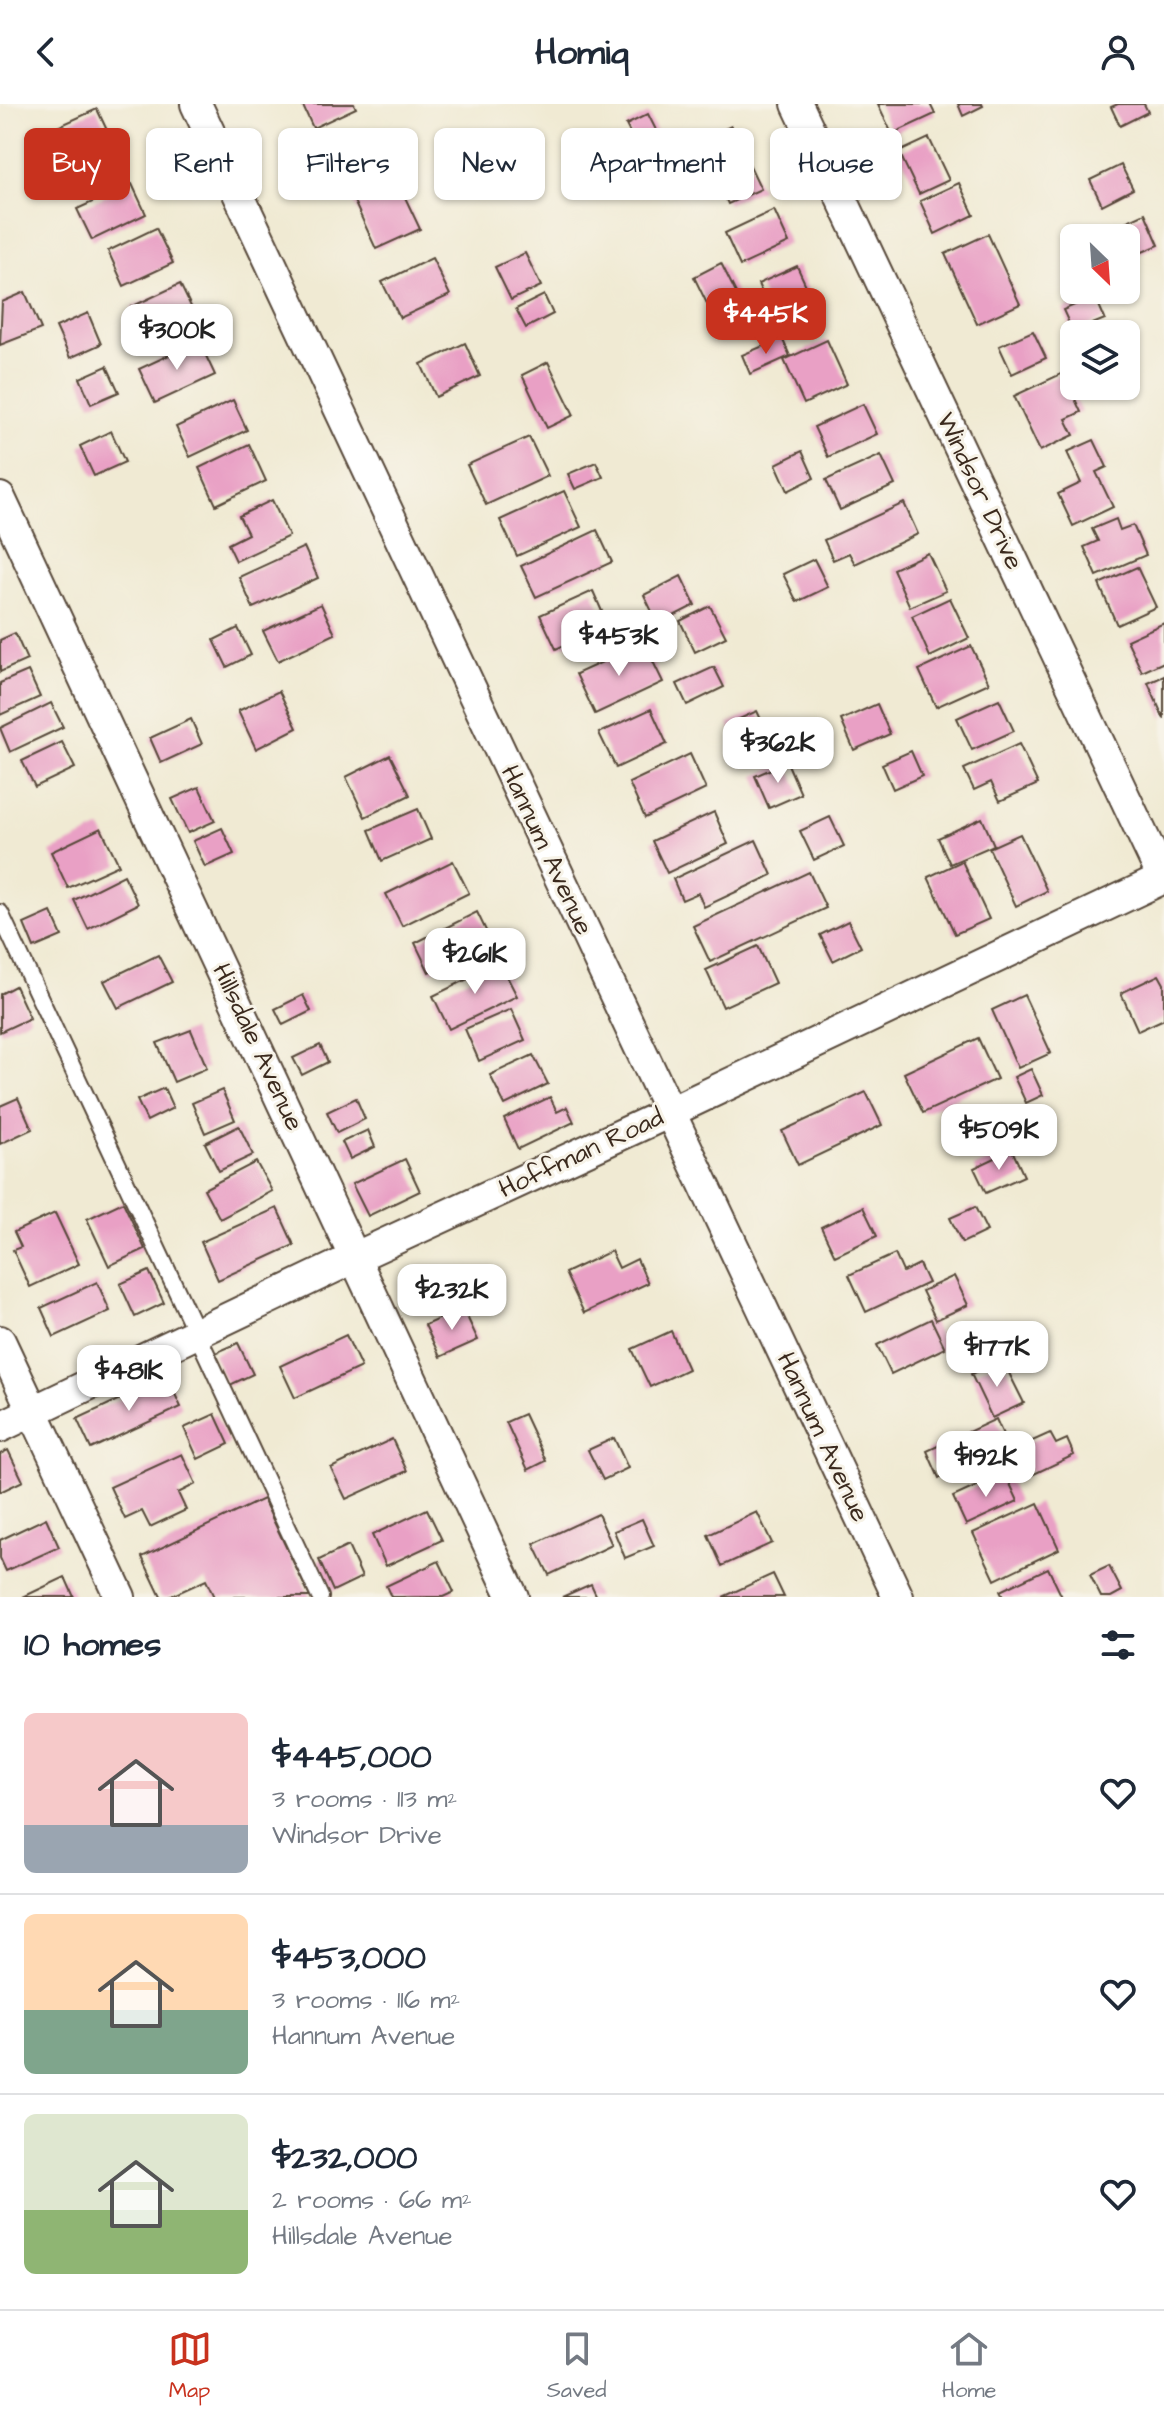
<!DOCTYPE html>
<html lang="en">
<head>
<meta charset="utf-8">
<style>
	body { margin:0; font-family:"Architects Daughter",sans-serif; background:#f2f2f3; color:#1f2937; height:100vh; display:flex; flex-direction:column; font-size:30px; white-space:nowrap }
	* { box-sizing:border-box; margin:0 }
	p { font-size:26px; color:#747a83 }
	.icon { flex:none; width:44px; height:44px; fill:none; stroke:currentColor; stroke-width:2; stroke-linecap:round; stroke-linejoin:round }
	.map { position:relative; height:1493px; overflow:hidden }
	.side { display:flex; flex-direction:column; background:#fff; flex:1 }
	.side>* { flex:none }
	.banner { position:absolute; left:24px; top:24px; width:1116px; height:72px; display:flex; gap:16px }
	.needle { width:52px; rotate:155deg }
	.controls { position:absolute; left:1060px; top:120px; display:grid; gap:16px }
	.controls a { display:grid; place-items:center; width:80px; height:80px; border-radius:12px; background:#fff; box-shadow:0 2px 6px #0004; font-size:40px }
	.price { position:absolute; translate:-50% -68px; padding:0 18px; border-radius:16px; background:#fff; color:#222; font-size:26px; line-height:52px; filter:drop-shadow(0 2px 4px #0008) }
	.price::after { content:''; position:absolute; left:50%; top:48px; width:24px; height:18px; margin-left:-12px; background:inherit; clip-path:polygon(0 0,100% 0,50% 100%) }
	.price.selected { background:#c8321e; color:#fff }
	ul { padding:0; list-style:none }
	li { display:flex; align-items:center; gap:24px; height:200px; padding:0 24px }
	li+li { border-top:2px solid #e0e1e3 }
	li span { display:grid; place-items:center; flex:none; width:224px; height:160px; border-radius:12px; color:#555 }
	li>.icon { margin-inline-start:auto }
	span .icon { width:96px; height:96px; fill:#fffc; stroke-width:1 }
	li b { font-size:34px }
	h2 { display:flex; justify-content:space-between; align-items:center; height:96px; padding:0 24px; font-size:34px }
	.chip { padding:0 28px; border-radius:12px; background:#fff; box-shadow:0 2px 6px #0004; font-size:28px; line-height:72px }
	.chip.selected { background:#c8321e; color:#fff }
	header { display:flex; justify-content:space-between; align-items:center; height:104px; padding:0 24px; background:#fff; font-size:36px; font-weight:700 }
	.tabs { display:flex; justify-content:space-around; align-items:center; height:112px; border-top:2px solid #e0e1e3; background:#fff; font-size:22px; color:#747a83 }
	.tabs a { display:grid; justify-items:center; gap:4px }
	.tabs .selected { color:#c8321e }
	.map>svg:first-child { display:block }
</style>
</head>
<body>
<header><svg class="icon" aria-label="back" viewBox="0 0 24 24"><path d="M15 5l-7 7 7 7"/></svg>Homiq<svg class="icon" aria-label="person" viewBox="0 0 24 24"><circle cx="12" cy="8" r="4"/><path d="M4 21q1-7 8-7t8 7"/></svg></header>
<div class="map">
<svg width="1164" height="1493" viewBox="0 0 1164 1493">
	<rect width="100%" height="100%" fill="#f7f3e8"/>
	<filter id="ink" filterUnits="userSpaceOnUse"><feTurbulence type="fractalNoise" baseFrequency=".0125" numOctaves="2"/><feDisplacementMap in="SourceGraphic" scale="16" xChannelSelector="R" yChannelSelector="G"/><feConvolveMatrix kernelMatrix="1 2 1 2 8 2 1 2 1" color-interpolation-filters="sRGB"/></filter>
	<filter id="wash" filterUnits="userSpaceOnUse"><feTurbulence type="fractalNoise" baseFrequency=".006" numOctaves="4" result="noise"/><feDisplacementMap in="SourceGraphic" scale="32" xChannelSelector="R" yChannelSelector="G"/><feGaussianBlur stdDeviation="1.8" result="paint"/><feColorMatrix in="noise" values="0 0 0 0 0 0 0 0 0 0 0 0 0 0 0 0 0 1.4 0 .05"/><feComposite in="paint" operator="in"/></filter>
	<g filter="url(#wash)">
		<rect width="100%" height="100%" fill="#f0ead3"/>
		<g id="blocks">
			<g fill="#e9a0c5">
				<path d="M 302,0 L 354,0 L 356,4 L 313,24 Z"/>
				<path d="M 878,0 L 930,0 L 935,10 L 892,30 Z"/>
				<path d="M 958,0 L 982,0 L 983,2 L 963,12 Z"/>
				<path d="M 1118,0 L 1144,0 L 1148,8 L 1120,22 L 1111,3 Z"/>
				<path d="M 97,5 L 113,39 L 60,64 L 44,29 Z"/>
				<path d="M 648,10 L 657,28 L 635,39 L 626,21 Z"/>
				<path d="M 731,22 L 761,85 L 728,100 L 698,37 Z"/>
				<path d="M 929,34 L 949,76 L 919,90 L 899,48 Z"/>
				<path d="M 371,39 L 379,58 L 394,52 L 409,84 L 402,87 L 420,125 L 376,145 L 335,56 Z"/>
				<path d="M 1121,61 L 1133,85 L 1102,101 L 1090,76 Z"/>
				<path d="M 959,79 L 974,111 L 935,130 L 920,97 Z"/>
				<path d="M 132,80 L 146,110 L 92,136 L 77,105 Z"/>
				<path d="M 774,106 L 789,139 L 740,162 L 725,129 Z"/>
				<path d="M 1145,109 L 1159,141 L 1126,155 L 1126,134 L 1117,134 L 1112,124 Z"/>
				<path d="M 156,124 L 173,159 L 124,182 L 108,147 Z"/>
				<path d="M 988,130 L 1020,200 L 977,220 L 945,150 Z"/>
				<path d="M 525,149 L 541,182 L 511,196 L 495,163 Z"/>
				<path d="M 432,154 L 450,191 L 400,214 L 382,178 Z"/>
				<path d="M 721,159 L 742,201 L 714,214 L 694,173 Z"/>
				<path d="M 797,162 L 813,197 L 774,215 L 758,180 Z"/>
				<path d="M 180,180 L 197,215 L 148,238 L 131,203 Z"/>
				<path d="M 25,188 L 41,225 L 0,241 L 2,198 Z"/>
				<path d="M 544,191 L 553,210 L 526,224 L 516,205 Z"/>
				<path d="M 1095,192 L 1105,215 L 1073,228 L 1063,206 Z"/>
				<path d="M 88,209 L 101,240 L 70,254 L 56,223 Z"/>
				<path d="M 1033,227 L 1046,254 L 1012,270 L 999,242 Z"/>
				<path d="M 782,234 L 790,252 L 750,270 L 742,251 Z"/>
				<path d="M 827,236 L 847,280 L 804,300 L 784,256 Z"/>
				<path d="M 199,237 L 215,271 L 155,299 L 139,265 Z"/>
				<path d="M 465,239 L 480,272 L 436,293 L 421,260 Z"/>
				<path d="M 548,258 L 574,311 L 547,324 L 522,271 Z"/>
				<path d="M 107,262 L 119,288 L 91,300 L 80,274 Z"/>
				<path d="M 1063,269 L 1081,308 L 1066,315 L 1074,331 L 1040,347 L 1014,292 Z"/>
				<path d="M 233,296 L 247,326 L 190,353 L 176,323 Z"/>
				<path d="M 863,300 L 877,330 L 828,353 L 814,323 Z"/>
				<path d="M 111,327 L 125,358 L 94,372 L 80,342 Z"/>
				<path d="M 529,333 L 548,372 L 486,401 L 467,361 Z"/>
				<path d="M 1094,336 L 1107,363 L 1096,368 L 1113,403 L 1073,422 L 1058,390 L 1081,379 L 1067,348 Z"/>
				<path d="M 249,340 L 266,377 L 216,401 L 199,364 Z"/>
				<path d="M 802,347 L 814,374 L 788,387 L 776,360 Z"/>
				<path d="M 881,351 L 895,381 L 840,406 L 826,376 Z"/>
				<path d="M 596,358 L 603,373 L 575,385 L 568,370 Z"/>
				<path d="M 564,387 L 581,423 L 517,452 L 500,416 Z"/>
				<path d="M 272,396 L 289,432 L 236,457 L 228,440 L 248,430 L 239,412 Z"/>
				<path d="M 904,399 L 918,430 L 855,460 L 849,449 L 833,456 L 824,436 Z"/>
				<path d="M 1116,415 L 1120,426 L 1133,421 L 1146,451 L 1097,472 L 1084,443 L 1098,437 L 1092,425 Z"/>
				<path d="M 597,426 L 612,458 L 536,493 L 521,462 Z"/>
				<path d="M 304,443 L 318,474 L 253,504 L 239,473 Z"/>
				<path d="M 928,449 L 946,487 L 910,503 L 893,465 Z"/>
				<path d="M 814,455 L 828,483 L 797,498 L 783,470 Z"/>
				<path d="M 1137,463 L 1156,503 L 1117,521 L 1099,480 Z"/>
				<path d="M 681,472 L 695,501 L 658,520 L 644,491 Z"/>
				<path d="M 593,487 L 608,521 L 556,545 L 540,511 Z"/>
				<path d="M 950,494 L 969,534 L 930,553 L 912,512 Z"/>
				<path d="M 321,500 L 335,530 L 278,557 L 263,527 Z"/>
				<path d="M 710,502 L 726,533 L 695,548 L 680,517 Z"/>
				<path d="M 1164,519 L 1164,558 L 1142,568 L 1127,536 Z"/>
				<path d="M 238,524 L 251,551 L 227,563 L 214,536 Z"/>
				<path d="M 15,529 L 27,556 L 0,568 L 0,536 Z"/>
				<path d="M 644,539 L 663,578 L 595,610 L 576,570 Z"/>
				<path d="M 971,542 L 989,579 L 936,603 L 919,566 Z"/>
				<path d="M 714,563 L 724,583 L 687,601 L 677,580 Z"/>
				<path d="M 28,567 L 40,593 L 0,611 L 0,579 Z"/>
				<path d="M 1164,572 L 1164,615 L 1148,579 Z"/>
				<path d="M 279,587 L 297,624 L 256,645 L 238,607 Z"/>
				<path d="M 999,595 L 1014,627 L 972,646 L 957,614 Z"/>
				<path d="M 51,599 L 63,623 L 10,648 L 0,624 Z"/>
				<path d="M 877,600 L 890,630 L 854,646 L 841,616 Z"/>
				<path d="M 651,605 L 667,640 L 616,664 L 599,629 Z"/>
				<path d="M 757,607 L 767,628 L 739,641 L 728,620 Z"/>
				<path d="M 191,615 L 202,640 L 161,659 L 150,634 Z"/>
				<path d="M 62,638 L 75,664 L 35,683 L 22,657 Z"/>
				<path d="M 1019,640 L 1038,680 L 1000,697 L 991,678 L 974,686 L 964,665 Z"/>
				<path d="M 911,647 L 922,672 L 893,685 L 882,660 Z"/>
				<path d="M 690,650 L 706,685 L 645,714 L 629,679 Z"/>
				<path d="M 390,651 L 410,691 L 365,713 L 346,673 Z"/>
				<path d="M 787,658 L 801,690 L 769,704 L 755,672 Z"/>
				<path d="M 199,683 L 215,717 L 188,729 L 172,695 Z"/>
				<path d="M 418,705 L 431,735 L 382,757 L 369,726 Z"/>
				<path d="M 714,708 L 728,740 L 667,769 L 652,737 Z"/>
				<path d="M 830,713 L 844,742 L 814,756 L 800,727 Z"/>
				<path d="M 982,714 L 994,741 L 950,760 L 938,734 Z"/>
				<path d="M 101,724 L 119,761 L 68,784 L 51,748 Z"/>
				<path d="M 222,724 L 234,750 L 205,763 L 193,737 Z"/>
				<path d="M 1020,730 L 1047,787 L 1016,802 L 989,744 Z"/>
				<path d="M 756,736 L 772,771 L 704,803 L 698,789 L 682,796 L 673,775 Z"/>
				<path d="M 453,757 L 469,789 L 402,822 L 386,790 Z"/>
				<path d="M 962,757 L 989,815 L 955,830 L 928,773 Z"/>
				<path d="M 809,768 L 826,804 L 710,858 L 693,822 Z"/>
				<path d="M 124,771 L 138,800 L 88,825 L 74,796 Z"/>
				<path d="M 51,808 L 62,832 L 34,844 L 24,820 Z"/>
				<path d="M 477,808 L 491,837 L 429,868 L 415,839 Z"/>
				<path d="M 848,817 L 861,843 L 833,857 L 820,831 Z"/>
				<path d="M 758,842 L 775,879 L 723,903 L 706,866 Z"/>
				<path d="M 158,851 L 172,878 L 118,904 L 104,877 Z"/>
				<path d="M 500,859 L 517,892 L 449,925 L 433,892 Z"/>
				<path d="M 1159,871 L 1164,880 L 1164,915 L 1138,927 L 1121,889 Z"/>
				<path d="M 15,882 L 30,914 L 0,928 L 0,890 Z"/>
				<path d="M 303,891 L 311,907 L 283,921 L 275,905 Z"/>
				<path d="M 1024,891 L 1051,949 L 1018,964 L 992,906 Z"/>
				<path d="M 511,905 L 525,936 L 479,957 L 465,925 Z"/>
				<path d="M 191,926 L 207,964 L 174,978 L 157,939 Z"/>
				<path d="M 978,934 L 997,975 L 923,1009 L 904,969 Z"/>
				<path d="M 320,941 L 328,958 L 302,971 L 293,954 Z"/>
				<path d="M 533,951 L 548,980 L 505,1001 L 490,971 Z"/>
				<path d="M 1031,965 L 1043,991 L 1026,999 L 1014,973 Z"/>
				<path d="M 164,984 L 173,1004 L 147,1017 L 137,996 Z"/>
				<path d="M 222,986 L 235,1016 L 205,1029 L 192,999 Z"/>
				<path d="M 866,988 L 882,1021 L 798,1061 L 782,1027 Z"/>
				<path d="M 550,993 L 557,1008 L 567,1003 L 574,1018 L 518,1045 L 504,1015 Z"/>
				<path d="M 18,994 L 32,1025 L 0,1040 L 0,1002 Z"/>
				<path d="M 356,994 L 365,1015 L 337,1029 L 327,1008 Z"/>
				<path d="M 239,1022 L 253,1051 L 219,1067 L 205,1039 Z"/>
				<path d="M 368,1026 L 375,1043 L 350,1055 L 342,1038 Z"/>
				<path d="M 1012,1046 L 1024,1072 L 986,1089 L 974,1064 Z"/>
				<path d="M 405,1055 L 420,1087 L 368,1112 L 352,1080 Z"/>
				<path d="M 256,1058 L 272,1087 L 220,1115 L 204,1085 Z"/>
				<path d="M 123,1098 L 145,1145 L 109,1162 L 87,1115 Z"/>
				<path d="M 863,1103 L 877,1132 L 835,1152 L 821,1123 Z"/>
				<path d="M 975,1103 L 987,1127 L 962,1139 L 950,1114 Z"/>
				<path d="M 277,1104 L 294,1141 L 218,1176 L 201,1138 Z"/>
				<path d="M 55,1109 L 79,1160 L 30,1183 L 13,1146 L 21,1143 L 14,1128 Z"/>
				<path d="M 611,1147 L 619,1164 L 637,1155 L 648,1179 L 584,1209 L 565,1169 Z"/>
				<path d="M 895,1150 L 903,1168 L 919,1160 L 928,1179 L 866,1208 L 849,1171 Z"/>
				<path d="M 149,1167 L 164,1199 L 135,1213 L 120,1180 Z"/>
				<path d="M 954,1172 L 968,1201 L 936,1216 L 922,1187 Z"/>
				<path d="M 97,1178 L 110,1207 L 54,1233 L 41,1204 Z"/>
				<path d="M 463,1204 L 478,1236 L 440,1253 L 425,1221 Z"/>
				<path d="M 931,1215 L 945,1244 L 891,1270 L 877,1241 Z"/>
				<path d="M 671,1227 L 688,1265 L 650,1283 L 632,1245 Z"/>
				<path d="M 346,1231 L 361,1263 L 295,1294 L 280,1262 Z"/>
				<path d="M 238,1239 L 253,1270 L 228,1282 L 213,1250 Z"/>
				<path d="M 1002,1255 L 1024,1299 L 992,1314 L 971,1270 Z"/>
				<path d="M 167,1273 L 181,1303 L 91,1345 L 77,1315 Z"/>
				<path d="M 215,1310 L 229,1340 L 198,1355 L 184,1324 Z"/>
				<path d="M 524,1310 L 546,1357 L 528,1366 L 506,1318 Z"/>
				<path d="M 996,1315 L 1009,1344 L 939,1374 L 927,1347 Z"/>
				<path d="M 1050,1329 L 1056,1340 L 1067,1335 L 1074,1351 L 1032,1371 L 1019,1343 Z"/>
				<path d="M 614,1334 L 628,1364 L 603,1376 L 588,1346 Z"/>
				<path d="M 392,1335 L 407,1367 L 346,1395 L 331,1364 Z"/>
				<path d="M 8,1346 L 23,1377 L 0,1388 L 0,1350 Z"/>
				<path d="M 182,1350 L 196,1380 L 178,1389 L 186,1406 L 150,1423 L 142,1407 L 125,1415 L 110,1383 Z"/>
				<path d="M 1005,1369 L 1018,1397 L 966,1421 L 953,1393 Z"/>
				<path d="M 263,1395 L 310,1493 L 214,1493 L 206,1476 L 169,1493 L 161,1493 L 142,1453 Z"/>
				<path d="M 1038,1399 L 1059,1445 L 995,1476 L 973,1429 Z"/>
				<path d="M 427,1405 L 442,1436 L 386,1462 L 372,1431 Z"/>
				<path d="M 757,1408 L 772,1439 L 722,1462 L 708,1431 Z"/>
				<path d="M 598,1410 L 612,1441 L 549,1471 L 534,1440 Z"/>
				<path d="M 46,1414 L 59,1443 L 6,1467 L 0,1454 L 0,1436 Z"/>
				<path d="M 642,1415 L 654,1442 L 625,1454 L 614,1427 Z"/>
				<path d="M 348,1442 L 362,1473 L 333,1487 L 319,1456 Z"/>
				<path d="M 439,1457 L 454,1488 L 443,1493 L 391,1493 L 386,1482 Z"/>
				<path d="M 1109,1462 L 1122,1487 L 1111,1493 L 1101,1493 L 1090,1471 Z"/>
				<path d="M 1048,1464 L 1062,1493 L 1003,1493 L 1000,1487 Z"/>
				<path d="M 773,1470 L 784,1493 L 723,1493 Z"/>
				<path d="M 65,1473 L 74,1493 L 23,1493 Z"/>
				<path d="M 591,1480 L 597,1493 L 562,1493 Z"/>
			</g>
		</g>
	</g>
	<g filter="url(#ink)">
		<use href="#blocks" fill-opacity="0" stroke="#564739" stroke-width="2"/>
		<g fill="none" stroke-linecap="round" stroke-linejoin="round">
			<defs>
				<path id="service" d="M 0,809 L 320,1493"/>
				<g id="minor">
					<path d="M 196,0 L 898,1493"/>
					<path d="M 797,0 L 1163,774"/>
					<path d="M 0,394 L 513,1493"/>
					<path d="M 0,1237 L 120,1493"/>
					<path d="M 0,1323 L 356,1153 L 670,1008 L 1164,774"/>
				</g>
			</defs>
			<use href="#service" stroke="#564739" stroke-width="20"/>
			<use href="#minor" stroke="#564739" stroke-width="34"/>
			<use href="#service" stroke="#fff" stroke-width="16"/>
			<use href="#minor" stroke="#fff" stroke-width="30"/>
		</g>
	</g>
	<g text-anchor="middle" dominant-baseline="central" stroke-width="6" stroke-linejoin="round" paint-order="stroke">
		<g font-size="26" fill="#3b2a1e" stroke="#f7f3e8">
			<text transform="translate(980 387) rotate(65)">Windsor Drive</text>
			<text transform="translate(547 746) rotate(65)">Hannum Avenue</text>
			<text transform="translate(258 943) rotate(65)">Hillsdale Avenue</text>
			<text transform="translate(581 1049) rotate(-25)">Hoffman Road</text>
			<text transform="translate(823 1333) rotate(65)">Hannum Avenue</text>
		</g>
	</g>
</svg>
<div class="controls">
<a><svg class="needle" viewBox="-14 -14 28 28"><path d="M0-13l5 13h-10z" fill="#e53935"/><path d="M0 13l5-13h-10z" fill="#747a83"/></svg></a>
<a><svg class="icon" aria-label="layers" viewBox="0 0 24 24"><path d="M12 4l9 5-9 5-9-5zM3 14l9 5 9-5"/></svg></a>
</div>
<b class="price selected" style="left:766px;top:252px">$445K</b>
<b class="price" style="left:177px;top:268px">$300K</b>
<b class="price" style="left:619px;top:574px">$453K</b>
<b class="price" style="left:778px;top:681px">$362K</b>
<b class="price" style="left:475px;top:892px">$261K</b>
<b class="price" style="left:999px;top:1068px">$509K</b>
<b class="price" style="left:452px;top:1228px">$232K</b>
<b class="price" style="left:997px;top:1285px">$177K</b>
<b class="price" style="left:129px;top:1309px">$481K</b>
<b class="price" style="left:986px;top:1395px">$192K</b>
<div class="banner">
<a class="chip selected">Buy</a>
<a class="chip">Rent</a>
<a class="chip">Filters</a>
<a class="chip">New</a>
<a class="chip">Apartment</a>
<a class="chip">House</a>
</div>
</div>
<section class="side">
<h2>10 homes<svg class="icon" aria-label="filters" viewBox="0 0 24 24"><path d="M4 7h16M4 17h16"/><circle cx="9" cy="7" r="2"/><circle cx="15" cy="17" r="2"/></svg></h2>
<ul>
<li><span style="background:linear-gradient(#f6c9c9 70%,#9aa5b1 0)"><svg class="icon" aria-label="home" viewBox="0 0 24 24"><path d="M3 11l9-7 9 7M6 9v11h12V9"/></svg></span><div><b>$445,000</b><p>3 rooms · 113 m²</p><p>Windsor Drive</p></div><svg class="icon" aria-label="heart" viewBox="0 0 24 24"><path d="M12 20l-8-8c-3-5 5-10 8-4 3-6 11-1 8 4z"/></svg></li>
<li><span style="background:linear-gradient(#ffd9b3 60%,#7fa58c 0)"><svg class="icon" aria-label="home" viewBox="0 0 24 24"><path d="M3 11l9-7 9 7M6 9v11h12V9"/></svg></span><div><b>$453,000</b><p>3 rooms · 116 m²</p><p>Hannum Avenue</p></div><svg class="icon" aria-label="heart" viewBox="0 0 24 24"><path d="M12 20l-8-8c-3-5 5-10 8-4 3-6 11-1 8 4z"/></svg></li>
<li><span style="background:linear-gradient(#dfe7d0 60%,#8fb573 0)"><svg class="icon" aria-label="home" viewBox="0 0 24 24"><path d="M3 11l9-7 9 7M6 9v11h12V9"/></svg></span><div><b>$232,000</b><p>2 rooms · 66 m²</p><p>Hillsdale Avenue</p></div><svg class="icon" aria-label="heart" viewBox="0 0 24 24"><path d="M12 20l-8-8c-3-5 5-10 8-4 3-6 11-1 8 4z"/></svg></li>
</ul>
</section>
<nav class="tabs">
<a class="selected"><svg class="icon" aria-label="map" viewBox="0 0 24 24"><path d="M3 6l6-2 6 2 6-2v14l-6 2-6-2-6 2zM9 4v14M15 6v14"/></svg>Map</a>
<a><svg class="icon" aria-label="saved" viewBox="0 0 24 24"><path d="M7 4h10v16l-5-4-5 4z"/></svg>Saved</a>
<a><svg class="icon" aria-label="home" viewBox="0 0 24 24"><path d="M3 11l9-7 9 7M6 9v11h12V9"/></svg>Home</a>
</nav>
</body>
</html>
